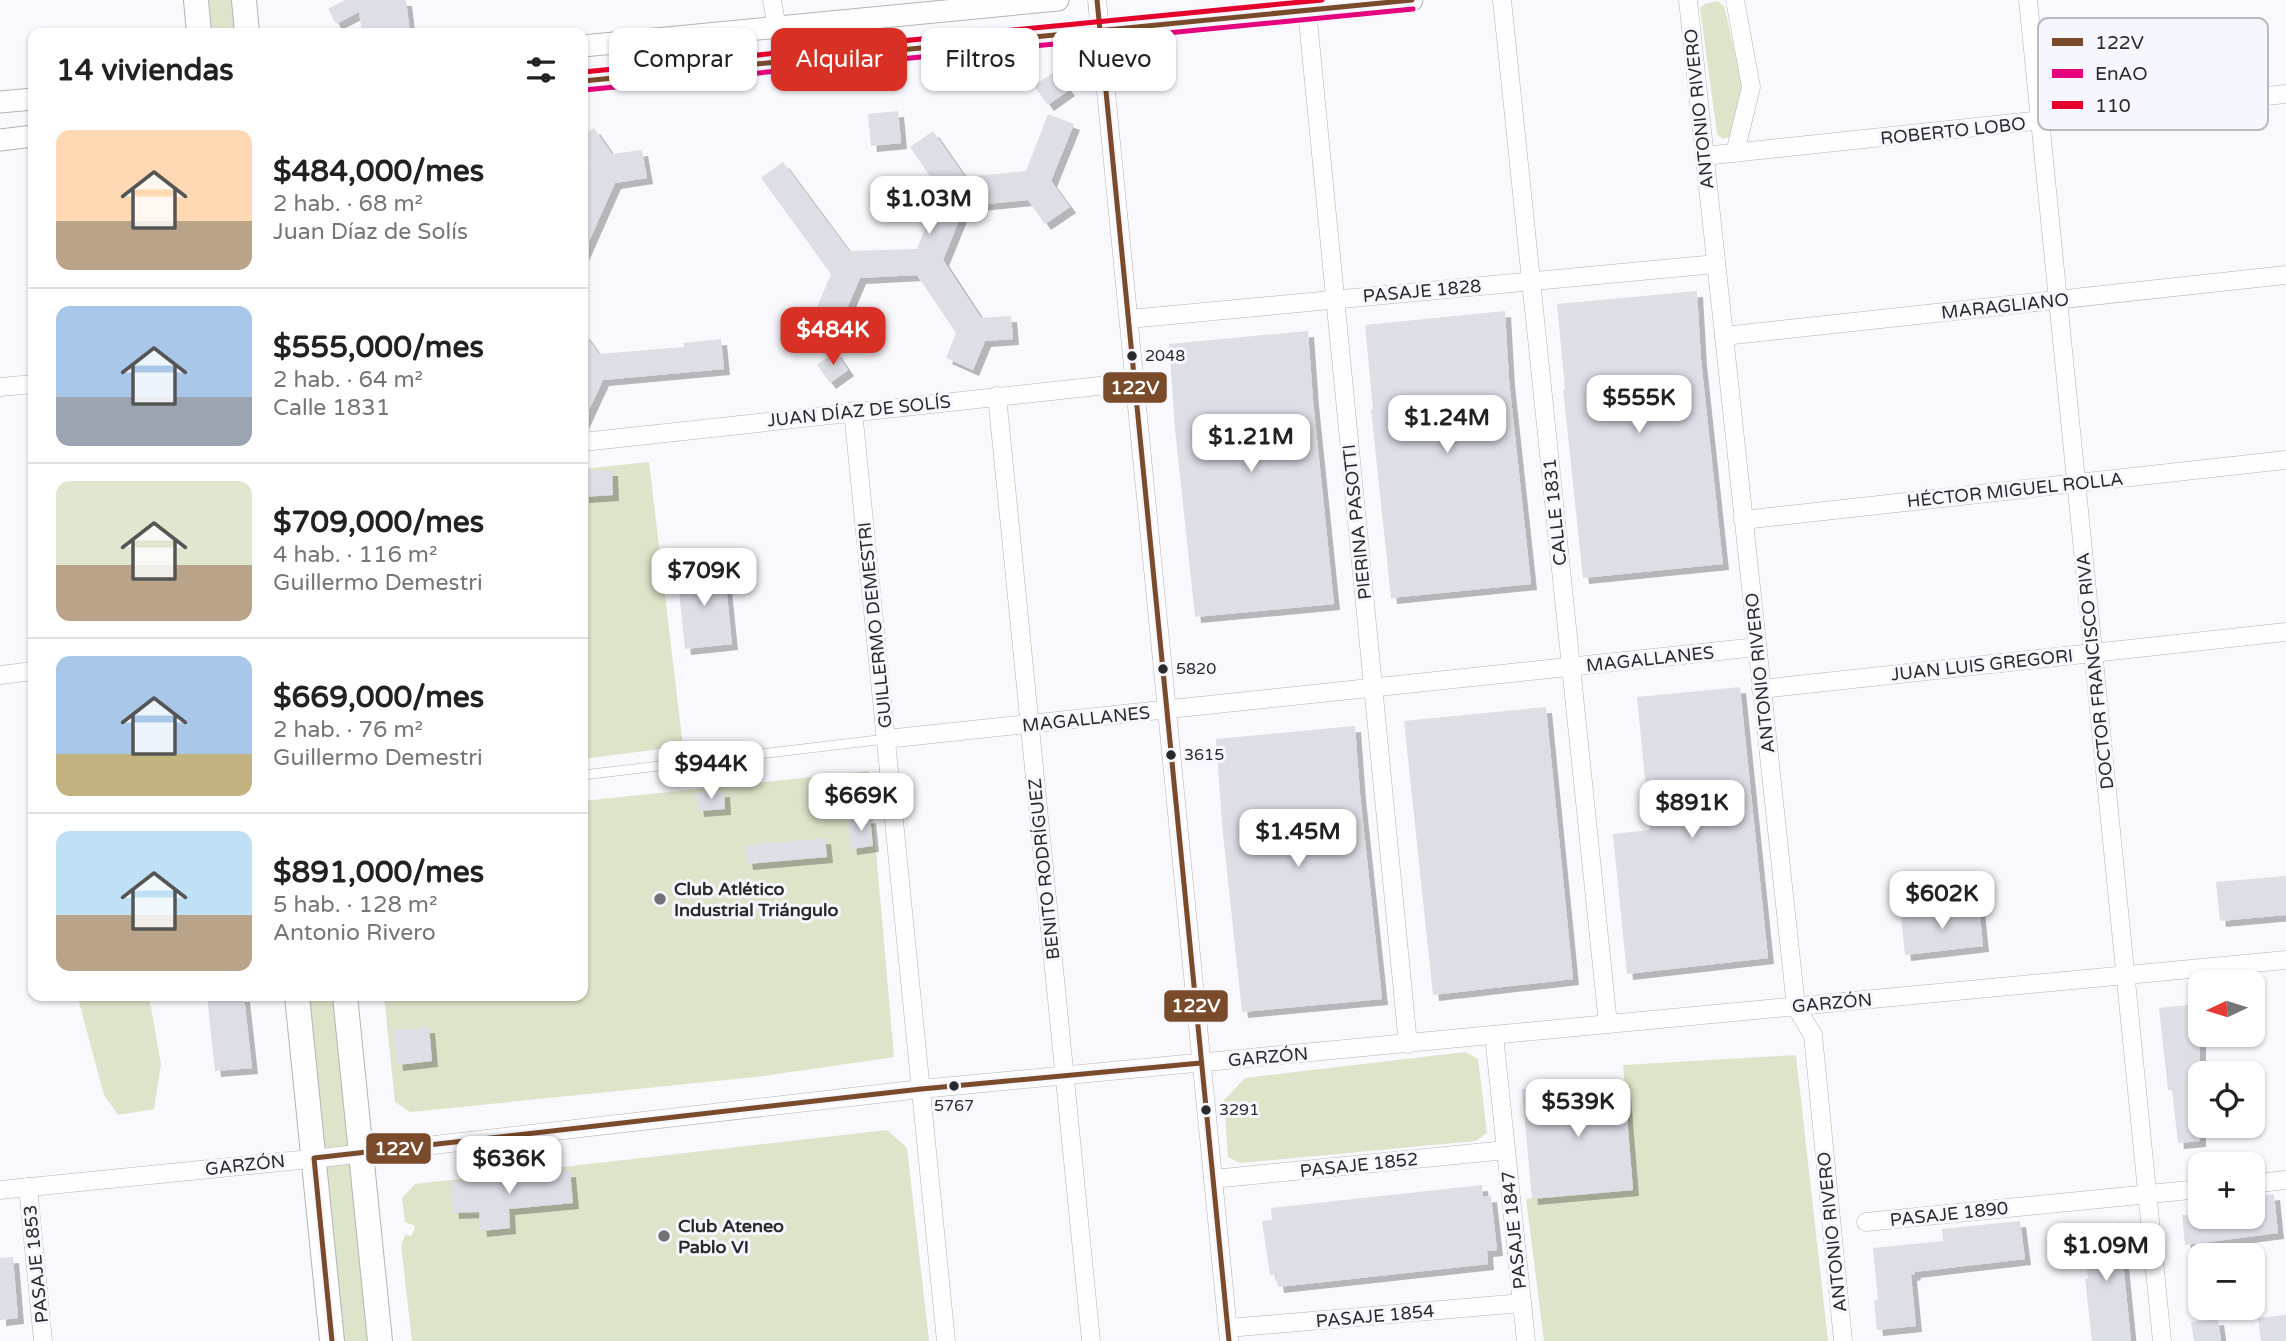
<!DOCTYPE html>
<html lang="es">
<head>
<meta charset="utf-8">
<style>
	body { margin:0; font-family:"Varela Round",sans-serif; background:#f2f2f2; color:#222; height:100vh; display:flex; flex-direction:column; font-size:26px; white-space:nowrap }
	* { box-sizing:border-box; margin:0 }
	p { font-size:23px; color:#767676 }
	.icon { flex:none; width:38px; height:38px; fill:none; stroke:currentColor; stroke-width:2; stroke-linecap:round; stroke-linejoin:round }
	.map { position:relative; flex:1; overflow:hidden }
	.drawer { position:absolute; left:28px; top:28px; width:560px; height:973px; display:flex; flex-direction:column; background:#fff; border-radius:14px; box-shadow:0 2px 5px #0004 }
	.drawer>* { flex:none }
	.top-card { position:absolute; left:609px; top:28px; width:665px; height:63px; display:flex; gap:14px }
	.needle { width:46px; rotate:266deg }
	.controls { position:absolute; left:2188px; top:970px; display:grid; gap:14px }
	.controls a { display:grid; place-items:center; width:77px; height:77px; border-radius:14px; background:#fff; box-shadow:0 2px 5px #0004; font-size:35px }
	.price { position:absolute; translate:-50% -60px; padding:0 16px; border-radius:14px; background:#fff; color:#222; font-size:23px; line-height:46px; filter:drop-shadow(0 2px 4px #0008) }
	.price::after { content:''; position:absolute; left:50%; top:42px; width:21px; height:16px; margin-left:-10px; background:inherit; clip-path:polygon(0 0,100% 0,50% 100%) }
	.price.selected { background:#d93025; color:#fff }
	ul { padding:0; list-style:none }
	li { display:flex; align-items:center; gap:21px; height:175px; padding:0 28px }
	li+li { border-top:2px solid #e0e0e0 }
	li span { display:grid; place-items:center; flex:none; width:196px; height:140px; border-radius:14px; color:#555 }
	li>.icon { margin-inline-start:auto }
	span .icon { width:84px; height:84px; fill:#fffc; stroke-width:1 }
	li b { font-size:30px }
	h2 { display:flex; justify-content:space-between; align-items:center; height:84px; padding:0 28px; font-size:30px }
	.chip { padding:0 24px; border-radius:14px; background:#fff; box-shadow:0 2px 5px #0004; font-size:24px; line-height:63px }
	.chip.selected { background:#d93025; color:#fff }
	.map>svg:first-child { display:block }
</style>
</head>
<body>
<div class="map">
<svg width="2286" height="1341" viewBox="0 0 2286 1341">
	<defs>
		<filter id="shadow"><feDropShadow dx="6" dy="6" stdDeviation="0" flood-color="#0004"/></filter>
	</defs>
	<rect width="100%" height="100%" fill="#f8f8fd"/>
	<g fill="#dce5ca">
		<path d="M 196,0 L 244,0 L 247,33 L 199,33 Z"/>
		<path d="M 1717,1 L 1724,6 L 1743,87 L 1731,136 L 1723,139 L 1717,134 L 1700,8 L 1705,4 Z"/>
		<path d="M 649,462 L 683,746 L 583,759 L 583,469 Z"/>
		<path d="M 869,771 L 894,1057 L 756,1077 L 410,1112 L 395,1102 L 384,996 L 583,996 L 583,801 Z"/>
		<path d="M 79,996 L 149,996 L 161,1064 L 154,1109 L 118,1115 L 104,1095 L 79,1002 Z"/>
		<path d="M 297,996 L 345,996 L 380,1341 L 332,1341 Z"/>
		<path d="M 1465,1052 L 1478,1059 L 1487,1133 L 1476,1141 L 1240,1163 L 1228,1157 L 1224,1100 L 1245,1078 Z"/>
		<path d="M 1796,1055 L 1828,1341 L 1544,1341 L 1526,1199 L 1633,1189 L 1623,1065 Z"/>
		<path d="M 887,1130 L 907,1148 L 929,1341 L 412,1341 L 401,1245 L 405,1235 L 412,1236 L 415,1226 L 405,1222 L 402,1198 L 415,1184 Z"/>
	</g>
	<g fill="#dedee7" filter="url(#shadow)">
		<path d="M 345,0 L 406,0 L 410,33 L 362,33 L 359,12 L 336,24 L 328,9 Z"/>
		<path d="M 1055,71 L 1069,90 L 1048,105 L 1034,86 Z"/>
		<path d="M 898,111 L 901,143 L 871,146 L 868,114 Z"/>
		<path d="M 1048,114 L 1074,124 L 1051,181 L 1070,207 L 1045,224 L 1028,200 L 965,206 L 943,260 L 981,318 L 1011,316 L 1013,339 L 985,341 L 973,370 L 946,358 L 956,333 L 917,275 L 860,278 L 835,337 L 809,326 L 831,274 L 761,178 L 783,162 L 849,251 L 917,249 L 940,191 L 910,147 L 933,131 L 965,177 L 1026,171 Z"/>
		<path d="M 594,128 L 612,154 L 642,150 L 647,178 L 615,183 L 583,255 L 583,179 L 589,165 L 583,156 L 583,136 Z"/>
		<path d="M 1697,291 L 1701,360 L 1723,564 L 1583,578 L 1563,389 L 1565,389 L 1557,304 Z"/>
		<path d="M 1505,311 L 1509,380 L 1531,584 L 1391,598 L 1371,409 L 1373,409 L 1365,325 Z"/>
		<path d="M 1308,331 L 1313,400 L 1334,604 L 1195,617 L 1175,429 L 1169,344 Z"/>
		<path d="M 583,332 L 599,354 L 684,347 L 683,343 L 721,339 L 724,369 L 603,380 L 583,423 Z"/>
		<path d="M 835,351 L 848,370 L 830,383 L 817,365 Z"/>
		<path d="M 612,470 L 613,495 L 583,497 L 583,471 Z"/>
		<path d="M 724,566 L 732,644 L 685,649 L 677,571 Z"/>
		<path d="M 1740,687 L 1768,958 L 1627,974 L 1613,834 L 1650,830 L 1637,697 Z"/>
		<path d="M 1546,707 L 1573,979 L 1433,995 L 1404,721 Z"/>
		<path d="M 1355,726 L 1360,794 L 1382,999 L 1242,1012 L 1222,824 L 1216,739 Z"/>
		<path d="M 724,791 L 725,809 L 698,811 L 696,793 Z"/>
		<path d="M 870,817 L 873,846 L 851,849 L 848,820 Z"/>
		<path d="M 825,838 L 827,857 L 747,864 L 745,846 Z"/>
		<path d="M 2286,876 L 2286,915 L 2220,921 L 2216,882 Z"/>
		<path d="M 1979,907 L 1983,946 L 1905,955 L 1901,916 Z"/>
		<path d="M 207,996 L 244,996 L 252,1068 L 215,1071 Z"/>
		<path d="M 2198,1004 L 2200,1024 L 2200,1141 L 2178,1143 L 2172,1090 L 2168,1090 L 2159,1008 Z"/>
		<path d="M 429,1027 L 432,1061 L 397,1065 L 394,1030 Z"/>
		<path d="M 1624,1080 L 1633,1190 L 1532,1199 L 1522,1089 Z"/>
		<path d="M 570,1171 L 573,1203 L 509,1209 L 510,1228 L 481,1231 L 479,1212 L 453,1213 L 450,1182 Z"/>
		<path d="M 1482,1185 L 1483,1197 L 1491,1196 L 1497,1250 L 1487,1251 L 1488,1264 L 1278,1287 L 1276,1275 L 1270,1275 L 1262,1221 L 1272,1220 L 1271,1208 Z"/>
		<path d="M 2274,1194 L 2278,1233 L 2185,1245 L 2182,1215 L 2200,1214 L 2200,1216 L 2252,1216 L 2252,1197 Z"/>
		<path d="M 2020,1221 L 2025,1259 L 1914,1272 L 1915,1274 L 1911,1275 L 1916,1326 L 1877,1330 L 1874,1300 L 1878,1300 L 1873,1248 L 1943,1241 L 1942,1229 Z"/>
		<path d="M 2121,1222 L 2125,1252 L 2122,1252 L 2131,1341 L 2092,1341 L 2085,1279 L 2088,1278 L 2082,1226 Z"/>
		<path d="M 13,1257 L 18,1318 L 0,1320 L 0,1258 Z"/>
		<path d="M 2286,1315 L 2286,1341 L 2261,1341 L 2258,1318 Z"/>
		<path d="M 2218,1319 L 2221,1341 L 2194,1341 L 2191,1322 Z"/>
	</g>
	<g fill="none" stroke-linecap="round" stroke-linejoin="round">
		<defs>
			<path id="service" d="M 583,775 L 886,739"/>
			<g id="minor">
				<path d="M 772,0 L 777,28"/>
				<path d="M 1097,0 L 1229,1341"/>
				<path d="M 1306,0 L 1408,1044"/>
				<path d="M 1502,0 L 1608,1024"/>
				<path d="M 1688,0 L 1796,1007 L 1813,1035 L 1843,1341"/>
				<path d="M 1735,0 L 1751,87 L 1735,153"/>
				<path d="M 2028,0 L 2162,1341"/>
				<path d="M 1704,156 L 2286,94"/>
				<path d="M 1129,319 L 1716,264"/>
				<path d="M 1724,336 L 2286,275"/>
				<path d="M 0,387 L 33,384"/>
				<path d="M 997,396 L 1091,1341"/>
				<path d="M 853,411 L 946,1341"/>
				<path d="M 583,442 L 1135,382"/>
				<path d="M 1743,520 L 2286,460"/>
				<path d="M 0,675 L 33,671"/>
				<path d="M 1761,689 L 2286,632"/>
				<path d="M 886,739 L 1757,647"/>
				<path d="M 1494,1035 L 1526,1341"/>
				<path d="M 1213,1179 L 1506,1150"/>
				<path d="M 2252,1184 L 2286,1180"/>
				<path d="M 28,1187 L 43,1341"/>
				<path d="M 0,1190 L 330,1157 L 921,1089 L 2286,960"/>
				<path d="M 1866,1222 L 2200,1189"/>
				<path d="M 1228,1328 L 1522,1303"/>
			</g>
			<g id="tertiary">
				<path d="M 583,46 L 1058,0"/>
				<path d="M 583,81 L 1412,0"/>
				<path d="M 0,102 L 33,99"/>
				<path d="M 0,140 L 33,136"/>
			</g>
			<g id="secondary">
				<path d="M 196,0 L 199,33"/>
				<path d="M 244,0 L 247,33"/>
				<path d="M 297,996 L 332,1341"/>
				<path d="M 345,996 L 380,1341"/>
			</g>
		</defs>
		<use href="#service" stroke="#b3b3b7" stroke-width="10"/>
		<use href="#minor" stroke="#b3b3b7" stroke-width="19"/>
		<use href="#tertiary" stroke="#b3b3b7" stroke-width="23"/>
		<use href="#secondary" stroke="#b3b3b7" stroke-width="26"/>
		<use href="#service" stroke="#fefeff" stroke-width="9"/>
		<use href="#minor" stroke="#fefeff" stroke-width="18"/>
		<use href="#tertiary" stroke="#fefeff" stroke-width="21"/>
		<use href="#secondary" stroke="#fefeff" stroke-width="24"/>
		<defs>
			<g id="bus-1">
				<path d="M 1097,0 L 1229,1341"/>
				<path d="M 583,81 L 1412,0"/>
				<path d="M 332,1341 L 314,1158 L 921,1089 L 1201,1063"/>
			</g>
			<path id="bus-2" d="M 584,90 L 1413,9"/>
			<path id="bus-3" d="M 583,72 L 1322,0"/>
		</defs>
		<use href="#bus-1" stroke="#f6f6ff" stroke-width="10"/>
		<use href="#bus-2" stroke="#f6f6ff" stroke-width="10"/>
		<use href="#bus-3" stroke="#f6f6ff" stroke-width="10"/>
		<use href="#bus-1" stroke="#7a4b2a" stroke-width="5"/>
		<use href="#bus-2" stroke="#e5007d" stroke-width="5"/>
		<use href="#bus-3" stroke="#e4002b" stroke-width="5"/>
	</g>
	<g fill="#2a2a2e" stroke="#f6f6ff" stroke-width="2.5">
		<circle cx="1132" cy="356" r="6"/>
		<circle cx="1163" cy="669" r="6"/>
		<circle cx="1171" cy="755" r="6"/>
		<circle cx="954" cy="1086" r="6"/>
		<circle cx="1206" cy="1110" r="6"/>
	</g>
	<g fill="#727276" stroke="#f6f6ff" stroke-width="2.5">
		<circle cx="660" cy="899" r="7"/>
		<circle cx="664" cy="1236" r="7"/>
	</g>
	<g text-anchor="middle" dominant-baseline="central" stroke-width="6" stroke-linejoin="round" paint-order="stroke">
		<g font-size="16" fill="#2a2a2e" stroke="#f6f6ff" text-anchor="start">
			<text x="1145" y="356">2048</text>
			<text x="1176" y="669">5820</text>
			<text x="1184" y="755">3615</text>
			<text x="954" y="1106" text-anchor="middle">5767</text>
			<text x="1219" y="1110">3291</text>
		</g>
		<g font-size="18" fill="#2a2a2e" stroke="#f6f6ff">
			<text transform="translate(1699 109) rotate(-96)">ANTONIO RIVERO</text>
			<text transform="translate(1953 131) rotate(-6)">ROBERTO LOBO</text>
			<text transform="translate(1422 291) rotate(-5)">PASAJE 1828</text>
			<text transform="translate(2005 306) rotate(-6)">MARAGLIANO</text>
			<text transform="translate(859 411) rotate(-6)">JUAN DÍAZ DE SOLÍS</text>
			<text transform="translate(2015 490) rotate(-6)">HÉCTOR MIGUEL ROLLA</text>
			<text transform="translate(1555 512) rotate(-96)">CALLE 1831</text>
			<text transform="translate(1357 522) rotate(-96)">PIERINA PASOTTI</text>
			<text transform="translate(875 625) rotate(-96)">GUILLERMO DEMESTRI</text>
			<text transform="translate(1650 659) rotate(-6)">MAGALLANES</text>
			<text transform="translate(1982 665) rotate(-6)">JUAN LUIS GREGORI</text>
			<text transform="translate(2095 671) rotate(-96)">DOCTOR FRANCISCO RIVA</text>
			<text transform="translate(1760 673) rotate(-96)">ANTONIO RIVERO</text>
			<text transform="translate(1086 719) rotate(-6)">MAGALLANES</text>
			<text transform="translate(1044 869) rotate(-96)">BENITO RODRÍGUEZ</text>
			<text transform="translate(1832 1003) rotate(-5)">GARZÓN</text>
			<text transform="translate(1268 1057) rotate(-5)">GARZÓN</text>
			<text transform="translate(245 1165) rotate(-6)">GARZÓN</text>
			<text transform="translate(1359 1165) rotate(-6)">PASAJE 1852</text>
			<text transform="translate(1949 1214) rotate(-6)">PASAJE 1890</text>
			<text transform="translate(1514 1230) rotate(-96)">PASAJE 1847</text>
			<text transform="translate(1832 1232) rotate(-96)">ANTONIO RIVERO</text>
			<text transform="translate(36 1264) rotate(-96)">PASAJE 1853</text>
			<text transform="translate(1375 1316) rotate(-5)">PASAJE 1854</text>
		</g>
		<g font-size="18" font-weight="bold" fill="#2a2a2e" stroke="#f6f6ff" text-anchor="start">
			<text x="674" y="889">Club Atlético<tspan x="674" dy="21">Industrial Triángulo</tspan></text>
			<text x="678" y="1226">Club Ateneo<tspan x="678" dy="21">Pablo VI</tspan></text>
		</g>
	</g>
	<rect x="2038" y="18" width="230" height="112" rx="10" fill="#f6f6ff" stroke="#b9b9c0" stroke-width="2"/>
	<rect x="2052" y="38" width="31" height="8" fill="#7a4b2a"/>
	<rect x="2052" y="69" width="31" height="9" fill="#e5007d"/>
	<rect x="2052" y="101" width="31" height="8" fill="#e4002b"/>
	<g font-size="19" fill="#2a2a2e">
		<text x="2095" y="49">122V</text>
		<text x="2095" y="80">EnAO</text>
		<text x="2095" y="112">110</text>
	</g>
	<g stroke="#f6f6ff" stroke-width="2.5">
		<rect x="1102" y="371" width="66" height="33" rx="7" fill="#7a4b2a"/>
		<rect x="1163" y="989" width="66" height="34" rx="7" fill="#7a4b2a"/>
		<rect x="365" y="1132" width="67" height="33" rx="7" fill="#7a4b2a"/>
	</g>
	<g font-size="19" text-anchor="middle" font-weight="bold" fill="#fff">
		<text x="1135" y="394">122V</text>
		<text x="1196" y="1012">122V</text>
		<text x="399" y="1155">122V</text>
	</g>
</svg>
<div class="controls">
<a><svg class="needle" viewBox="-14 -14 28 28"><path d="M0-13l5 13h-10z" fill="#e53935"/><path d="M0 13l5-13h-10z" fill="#767676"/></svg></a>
<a><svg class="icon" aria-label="locate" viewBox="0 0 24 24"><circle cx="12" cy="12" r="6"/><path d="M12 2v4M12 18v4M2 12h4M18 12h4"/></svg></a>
<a>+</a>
<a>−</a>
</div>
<b class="price" style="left:929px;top:236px">$1.03M</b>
<b class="price selected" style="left:833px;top:367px">$484K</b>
<b class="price" style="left:1639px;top:435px">$555K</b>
<b class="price" style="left:1447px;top:455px">$1.24M</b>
<b class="price" style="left:1251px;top:474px">$1.21M</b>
<b class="price" style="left:704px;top:608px">$709K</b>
<b class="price" style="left:711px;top:801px">$944K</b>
<b class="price" style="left:861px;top:833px">$669K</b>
<b class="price" style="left:1692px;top:840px">$891K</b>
<b class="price" style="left:1298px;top:869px">$1.45M</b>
<b class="price" style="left:1942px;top:931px">$602K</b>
<b class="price" style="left:1578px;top:1139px">$539K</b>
<b class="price" style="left:509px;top:1196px">$636K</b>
<b class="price" style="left:2106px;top:1283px">$1.09M</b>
<div class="top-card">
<a class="chip">Comprar</a>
<a class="chip selected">Alquilar</a>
<a class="chip">Filtros</a>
<a class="chip">Nuevo</a>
</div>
<section class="drawer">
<h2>14 viviendas<svg class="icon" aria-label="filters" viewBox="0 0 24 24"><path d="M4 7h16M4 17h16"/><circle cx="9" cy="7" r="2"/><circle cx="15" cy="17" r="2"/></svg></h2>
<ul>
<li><span style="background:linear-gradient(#ffd9b3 65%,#b9a48a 0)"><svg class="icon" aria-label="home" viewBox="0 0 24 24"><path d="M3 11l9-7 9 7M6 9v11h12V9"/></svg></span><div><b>$484,000/mes</b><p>2 hab. · 68 m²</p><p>Juan Díaz de Solís</p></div></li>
<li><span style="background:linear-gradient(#a9c7e8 65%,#9aa5b1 0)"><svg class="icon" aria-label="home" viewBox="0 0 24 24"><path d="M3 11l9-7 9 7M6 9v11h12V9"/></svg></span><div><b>$555,000/mes</b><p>2 hab. · 64 m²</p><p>Calle 1831</p></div></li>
<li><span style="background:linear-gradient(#dfe7d0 60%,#b9a48a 0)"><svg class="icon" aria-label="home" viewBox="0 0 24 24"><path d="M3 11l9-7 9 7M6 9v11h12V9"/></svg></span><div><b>$709,000/mes</b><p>4 hab. · 116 m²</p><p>Guillermo Demestri</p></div></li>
<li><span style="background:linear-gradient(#a9c7e8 70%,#c2b280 0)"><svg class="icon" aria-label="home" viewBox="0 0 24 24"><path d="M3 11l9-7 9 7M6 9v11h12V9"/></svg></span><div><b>$669,000/mes</b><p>2 hab. · 76 m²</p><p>Guillermo Demestri</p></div></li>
<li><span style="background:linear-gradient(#bfe0f5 60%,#b9a48a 0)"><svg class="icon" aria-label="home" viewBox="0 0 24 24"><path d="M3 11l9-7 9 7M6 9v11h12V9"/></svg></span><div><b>$891,000/mes</b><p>5 hab. · 128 m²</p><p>Antonio Rivero</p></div></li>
</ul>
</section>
</div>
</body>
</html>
